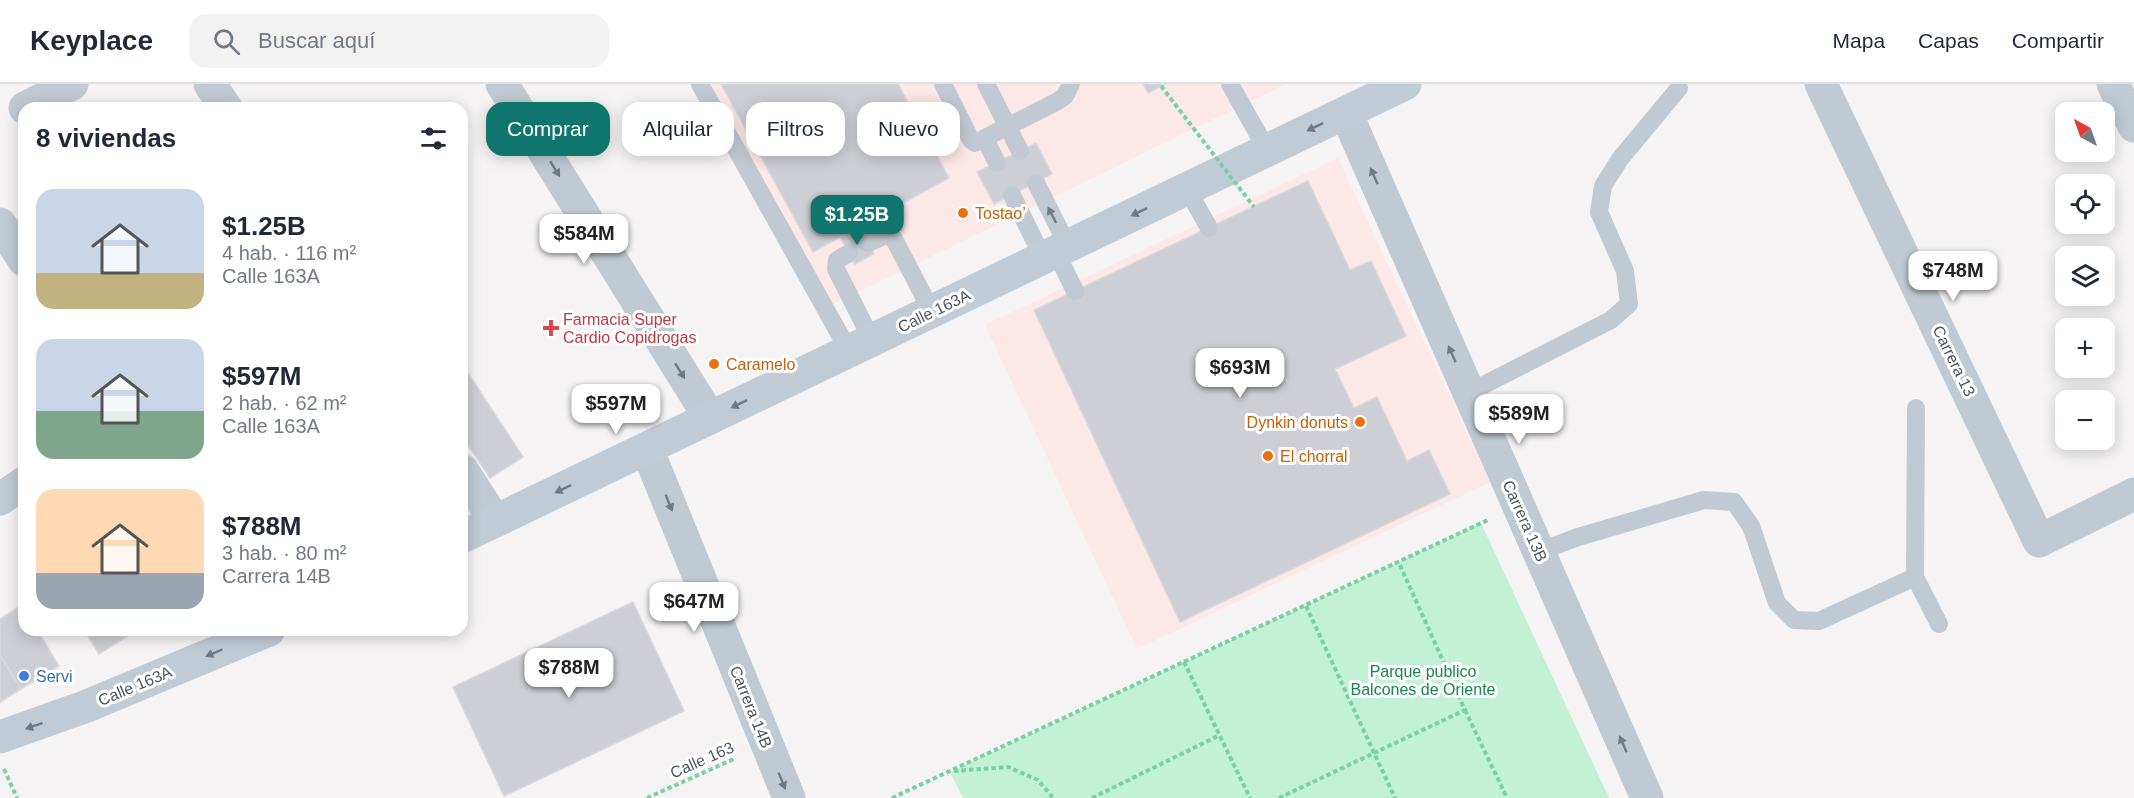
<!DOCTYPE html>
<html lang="es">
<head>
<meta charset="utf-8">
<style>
	body { margin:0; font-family:Helvetica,sans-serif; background:#f2f2f3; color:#1f2937; height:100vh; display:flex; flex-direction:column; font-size:22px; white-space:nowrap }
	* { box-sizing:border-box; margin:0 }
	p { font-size:20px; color:#747a83 }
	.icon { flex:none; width:33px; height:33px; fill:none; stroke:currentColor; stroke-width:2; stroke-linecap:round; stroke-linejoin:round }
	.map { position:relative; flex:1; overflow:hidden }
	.sheet { position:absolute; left:18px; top:18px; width:450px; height:534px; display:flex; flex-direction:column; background:#fff; border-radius:18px; box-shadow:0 3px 15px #0003 }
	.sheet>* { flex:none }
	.guide { position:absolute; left:486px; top:18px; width:570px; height:54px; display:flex; gap:12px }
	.needle { width:39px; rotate:320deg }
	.controls { position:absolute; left:2055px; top:18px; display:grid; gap:12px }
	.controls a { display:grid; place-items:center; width:60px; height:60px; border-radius:12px; background:#fff; box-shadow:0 3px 15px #0003; font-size:30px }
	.price { position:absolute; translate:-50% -51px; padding:0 14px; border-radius:12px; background:#fff; color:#222; font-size:20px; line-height:39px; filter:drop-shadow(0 2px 3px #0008) }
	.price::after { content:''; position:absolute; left:50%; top:36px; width:18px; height:14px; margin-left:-9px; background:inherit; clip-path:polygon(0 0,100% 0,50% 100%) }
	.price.selected { background:#0f766e; color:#fff }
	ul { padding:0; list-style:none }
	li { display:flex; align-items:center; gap:18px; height:150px; padding:0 18px }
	li span { display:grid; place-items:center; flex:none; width:168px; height:120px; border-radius:18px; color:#555 }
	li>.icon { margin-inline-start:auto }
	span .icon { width:72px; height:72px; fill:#fffc; stroke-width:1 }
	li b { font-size:26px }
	h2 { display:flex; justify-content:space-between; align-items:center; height:72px; padding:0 18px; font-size:26px }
	.chip { padding:0 21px; border-radius:18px; background:#fff; box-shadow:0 3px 15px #0003; font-size:21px; line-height:54px }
	.chip.selected { background:#0f766e; color:#fff }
	header { display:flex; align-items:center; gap:36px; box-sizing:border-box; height:84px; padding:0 30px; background:#fff; border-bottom:2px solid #e0e1e3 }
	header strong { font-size:28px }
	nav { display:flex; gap:33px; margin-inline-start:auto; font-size:21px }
	.search { width:420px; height:54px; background:#f2f2f3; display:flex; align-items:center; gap:15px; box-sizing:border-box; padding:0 21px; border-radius:18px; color:#747a83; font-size:22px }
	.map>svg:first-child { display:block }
</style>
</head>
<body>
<header>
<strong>Keyplace</strong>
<div class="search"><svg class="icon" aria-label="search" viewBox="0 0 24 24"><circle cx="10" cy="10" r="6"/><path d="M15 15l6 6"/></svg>Buscar aquí</div>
<nav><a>Mapa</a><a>Capas</a><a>Compartir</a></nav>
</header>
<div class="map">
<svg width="2134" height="714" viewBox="0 0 2134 714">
	<rect width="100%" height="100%" fill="#f5f3f3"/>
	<g fill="#fce8e6">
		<path d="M 702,0 L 1286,0 L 821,226 Z"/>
		<path d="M 1338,74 L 1490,398 L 1137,565 L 985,241 Z"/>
	</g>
	<path fill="#c3f1d5" d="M 1481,439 L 1609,714 L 963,714 L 950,688 Z"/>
	<g fill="#cdcfd5" stroke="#d7d9de" stroke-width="1.5">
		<path d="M 721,0 L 898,0 L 949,94 L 813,168 Z"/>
		<path d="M 1143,0 L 1165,0 L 1148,9 Z"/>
		<path d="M 1036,59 L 1052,90 L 994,120 L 977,88 Z"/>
		<path d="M 1308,97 L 1350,186 L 1371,177 L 1406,252 L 1335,285 L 1354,324 L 1377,313 L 1407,377 L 1429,366 L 1450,410 L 1180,538 L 1034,226 Z"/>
		<path d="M 859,143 L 874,170 L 855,180 L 840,153 Z"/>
		<path d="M 466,286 L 523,373 L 490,394 L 462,352 L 462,289 Z"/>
		<path d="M 633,518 L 684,627 L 504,712 L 453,603 Z"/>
		<path d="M 22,521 L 24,546 L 37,546 L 59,582 L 21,605 L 0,571 L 0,535 Z"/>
		<path d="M 84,546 L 128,546 L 131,550 L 99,570 Z"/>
		<path d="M 0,571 L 21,605 L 0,618 Z"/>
	</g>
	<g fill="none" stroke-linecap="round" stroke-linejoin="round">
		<g stroke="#7ad0a6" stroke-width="4" stroke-dasharray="4.5 3" stroke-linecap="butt">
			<path d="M 1306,522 L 1395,714"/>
			<path d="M 1184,578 L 1250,714"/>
			<path d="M 1465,626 L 1507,714"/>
			<path d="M 4,685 L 17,714"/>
			<path d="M 954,687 L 1008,683 L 1038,696 L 1053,714"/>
			<path d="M 647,714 L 736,674"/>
			<path d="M 892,714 L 1490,435"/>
			<path d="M 1092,714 L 1220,651"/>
			<path d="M 1279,714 L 1465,626 L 1399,479"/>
		</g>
		<g stroke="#c1cad2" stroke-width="18">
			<path d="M 700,0 L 849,267"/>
			<path d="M 943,0 L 971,56 L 975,59 L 1058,17 L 1065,12 L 1071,0"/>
			<path d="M 986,0 L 1020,67"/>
			<path d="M 1230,0 L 1267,66"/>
			<path d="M 985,55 L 997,79"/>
			<path d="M 1036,99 L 1068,162"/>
			<path d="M 1187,105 L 1209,144"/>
			<path d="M 1012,111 L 1043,174"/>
			<path d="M 868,159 L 886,151 L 894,155 L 932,228"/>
			<path d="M 1056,168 L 1075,207"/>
			<path d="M 849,169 L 837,176 L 836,185 L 872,256"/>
			<path d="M 1468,309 L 1611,236 L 1629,220 L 1625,187 L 1599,128 L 1603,102 L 1620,75 L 1679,4"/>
			<path d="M 1916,324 L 1915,493 L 1939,540"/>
			<path d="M 1538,468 L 1578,453 L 1704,416 L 1734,418 L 1751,442 L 1777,519 L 1794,536 L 1819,537 L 1915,493"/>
		</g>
		<g stroke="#c1cad2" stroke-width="33">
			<path d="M 210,0 L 226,24"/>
			<path d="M 502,0 L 710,334"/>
			<path d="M 1821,0 L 2039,457 L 2134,410"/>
			<path d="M 2113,0 L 2134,42"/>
			<path d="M 25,24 L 72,0"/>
			<path d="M 1346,29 L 1647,714"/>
			<path d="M 0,140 L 24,176"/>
			<path d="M 647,365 L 789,714"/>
			<path d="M 462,386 L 495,437"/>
			<path d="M 0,415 L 24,399"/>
		</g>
		<g stroke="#c1cbd6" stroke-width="33">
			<path d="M 462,453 L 1405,0"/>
			<path d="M 0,653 L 87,622 L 269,546"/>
		</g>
		<path stroke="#7ad0a6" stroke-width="4" stroke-dasharray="4.5 3" stroke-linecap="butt" d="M 1161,2 L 1254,123"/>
	</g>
	<defs><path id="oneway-solid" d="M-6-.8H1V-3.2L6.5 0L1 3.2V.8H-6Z" transform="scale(1.5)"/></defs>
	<g fill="#6e7984">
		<use href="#oneway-solid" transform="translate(1315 43) rotate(154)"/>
		<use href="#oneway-solid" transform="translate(1139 128) rotate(154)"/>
		<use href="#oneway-solid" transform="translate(739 320) rotate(154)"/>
		<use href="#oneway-solid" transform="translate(563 405) rotate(154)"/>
		<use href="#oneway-solid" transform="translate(214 569) rotate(157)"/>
		<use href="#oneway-solid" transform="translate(34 642) rotate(161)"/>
	</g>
	<g fill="#6e7983">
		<use href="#oneway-solid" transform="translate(555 85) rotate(58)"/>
		<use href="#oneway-solid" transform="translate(1374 92) rotate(-114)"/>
		<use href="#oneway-solid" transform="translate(1052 131) rotate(-117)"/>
		<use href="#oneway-solid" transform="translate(1452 270) rotate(-114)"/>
		<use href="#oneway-solid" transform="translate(680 287) rotate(58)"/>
		<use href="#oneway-solid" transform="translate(669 419) rotate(68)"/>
		<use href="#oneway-solid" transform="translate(1623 660) rotate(-114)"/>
		<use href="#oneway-solid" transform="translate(782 697) rotate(68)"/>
	</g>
	<g fill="#e8710a" stroke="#fff" stroke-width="2">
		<circle cx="963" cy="129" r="6"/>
		<circle cx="714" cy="280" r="6"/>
		<circle cx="1360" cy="338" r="6"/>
		<circle cx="1268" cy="372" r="6"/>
	</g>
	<path fill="#e0444e" stroke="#fff" stroke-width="2" d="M548 235h6v6h6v6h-6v6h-6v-6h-6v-6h6z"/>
	<circle fill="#3f7fe0" stroke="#fff" stroke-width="2" cx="24" cy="592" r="6"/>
	<g text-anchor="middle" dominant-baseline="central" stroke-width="6" stroke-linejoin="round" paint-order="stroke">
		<g font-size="16" fill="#c56008" stroke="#fff" text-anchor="start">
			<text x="975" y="129">Tostao’</text>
			<text x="726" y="280">Caramelo</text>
			<text x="1348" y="338" text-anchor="end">Dynkin donuts</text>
			<text x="1280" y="372">El chorral</text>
		</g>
		<g font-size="16" fill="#4a5661" stroke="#fff">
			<text transform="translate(934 227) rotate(-26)">Calle 163A</text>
			<text transform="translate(1954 277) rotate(64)">Carrera 13</text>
			<text transform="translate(1525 437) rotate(66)">Carrera 13B</text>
			<text transform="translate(135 602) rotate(-23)">Calle 163A</text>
			<text transform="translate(751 623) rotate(68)">Carrera 14B</text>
			<text transform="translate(702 676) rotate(-24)">Calle 163</text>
		</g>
		<g font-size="16" fill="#be3a42" stroke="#fff" text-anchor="start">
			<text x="563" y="235">Farmacia Super<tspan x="563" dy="18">Cardio Copidrogas</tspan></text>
		</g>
		<g font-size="16" fill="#17864f" stroke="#fff">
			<text x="1423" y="587">Parque publico<tspan x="1423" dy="18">Balcones de Oriente</tspan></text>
		</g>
		<g font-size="16" fill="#366cbe" stroke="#fff" text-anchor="start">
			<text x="36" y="592">Servi</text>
		</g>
	</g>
</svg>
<div class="controls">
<a><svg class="needle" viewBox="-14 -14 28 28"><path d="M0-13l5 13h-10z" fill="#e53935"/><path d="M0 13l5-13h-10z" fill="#747a83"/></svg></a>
<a><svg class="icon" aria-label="locate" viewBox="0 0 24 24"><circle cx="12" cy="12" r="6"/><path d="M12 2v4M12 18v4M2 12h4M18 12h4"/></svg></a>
<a><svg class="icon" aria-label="layers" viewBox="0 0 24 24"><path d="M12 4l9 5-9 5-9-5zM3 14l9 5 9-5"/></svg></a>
<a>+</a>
<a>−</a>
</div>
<b class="price selected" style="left:857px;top:162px">$1.25B</b>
<b class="price" style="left:584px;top:181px">$584M</b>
<b class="price" style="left:1953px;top:218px">$748M</b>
<b class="price" style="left:1240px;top:315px">$693M</b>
<b class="price" style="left:616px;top:351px">$597M</b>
<b class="price" style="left:1519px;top:361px">$589M</b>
<b class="price" style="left:694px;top:549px">$647M</b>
<b class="price" style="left:569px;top:615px">$788M</b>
<div class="guide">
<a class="chip selected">Comprar</a>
<a class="chip">Alquilar</a>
<a class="chip">Filtros</a>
<a class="chip">Nuevo</a>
</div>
<section class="sheet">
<h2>8 viviendas<svg class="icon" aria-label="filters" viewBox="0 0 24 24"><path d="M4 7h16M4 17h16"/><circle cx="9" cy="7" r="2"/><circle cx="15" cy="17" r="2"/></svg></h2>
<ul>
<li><span style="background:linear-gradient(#c9d6e8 70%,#c2b280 0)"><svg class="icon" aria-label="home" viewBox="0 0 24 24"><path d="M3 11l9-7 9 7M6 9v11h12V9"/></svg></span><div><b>$1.25B</b><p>4 hab. · 116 m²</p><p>Calle 163A</p></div></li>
<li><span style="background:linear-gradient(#c9d6e8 60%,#7fa58c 0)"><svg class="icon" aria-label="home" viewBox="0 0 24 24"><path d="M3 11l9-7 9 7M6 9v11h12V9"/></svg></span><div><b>$597M</b><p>2 hab. · 62 m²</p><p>Calle 163A</p></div></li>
<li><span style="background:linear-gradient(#ffd9b3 70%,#9aa5b1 0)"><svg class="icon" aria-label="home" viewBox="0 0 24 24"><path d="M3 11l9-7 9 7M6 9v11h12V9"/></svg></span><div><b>$788M</b><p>3 hab. · 80 m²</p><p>Carrera 14B</p></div></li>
</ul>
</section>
</div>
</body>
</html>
